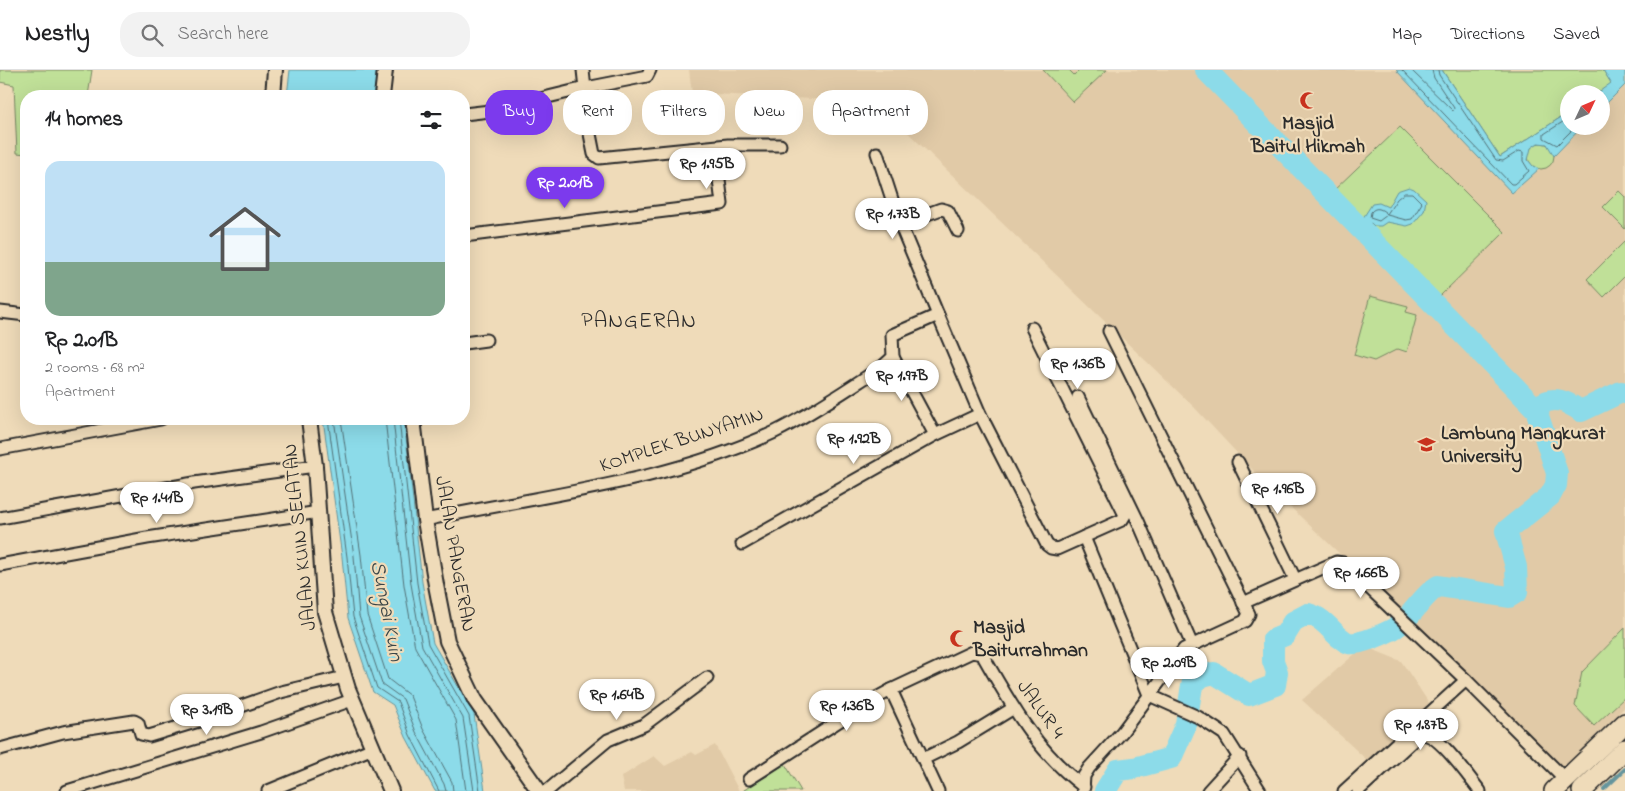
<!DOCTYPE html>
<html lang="en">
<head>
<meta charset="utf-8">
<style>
	body { margin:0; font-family:"Indie Flower",sans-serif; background:#f2f2f2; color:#202124; height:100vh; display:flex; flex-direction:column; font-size:19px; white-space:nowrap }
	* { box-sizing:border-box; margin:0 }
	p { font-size:16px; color:#757577 }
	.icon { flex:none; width:28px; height:28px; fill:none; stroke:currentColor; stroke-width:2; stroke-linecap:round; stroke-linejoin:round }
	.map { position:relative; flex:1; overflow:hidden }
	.drawer { position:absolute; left:20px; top:20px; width:450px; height:335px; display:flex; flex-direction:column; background:#fff; border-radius:20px; box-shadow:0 5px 20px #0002 }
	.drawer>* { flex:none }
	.top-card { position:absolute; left:485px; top:20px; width:475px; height:45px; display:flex; gap:10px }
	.needle { width:32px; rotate:46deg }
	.fabs { position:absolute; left:1560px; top:15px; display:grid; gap:10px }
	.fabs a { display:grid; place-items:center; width:50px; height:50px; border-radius:50%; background:#fff; box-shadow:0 5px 20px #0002; font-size:25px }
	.price { position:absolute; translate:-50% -42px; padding:0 11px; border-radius:18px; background:#fff; color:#222; font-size:16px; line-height:32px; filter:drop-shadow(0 1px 2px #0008) }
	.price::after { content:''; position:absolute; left:50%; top:30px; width:15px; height:11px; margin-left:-8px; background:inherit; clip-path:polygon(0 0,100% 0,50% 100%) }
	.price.on { background:#7c3aed; color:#fff }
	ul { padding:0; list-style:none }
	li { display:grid; align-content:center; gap:10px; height:265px; padding:0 25px }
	li span { display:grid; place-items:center; height:155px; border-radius:15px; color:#555 }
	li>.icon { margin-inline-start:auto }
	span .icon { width:90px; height:90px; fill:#fffc; stroke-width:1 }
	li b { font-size:21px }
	h2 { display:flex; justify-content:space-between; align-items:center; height:60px; padding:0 25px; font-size:21px }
	.pill { padding:0 18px; border-radius:20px; background:#fff; box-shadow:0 5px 20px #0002; font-size:18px; line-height:45px }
	.pill.on { background:#7c3aed; color:#fff }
	header { display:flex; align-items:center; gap:30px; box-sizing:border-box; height:70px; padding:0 25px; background:#fff; border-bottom:1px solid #e0e0e0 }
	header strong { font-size:24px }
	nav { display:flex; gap:28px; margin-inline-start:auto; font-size:18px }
	.search { width:350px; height:45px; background:#f2f2f2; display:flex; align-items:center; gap:12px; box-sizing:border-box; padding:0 18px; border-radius:20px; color:#757577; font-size:19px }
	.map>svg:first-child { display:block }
</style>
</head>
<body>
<header>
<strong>Nestly</strong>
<div class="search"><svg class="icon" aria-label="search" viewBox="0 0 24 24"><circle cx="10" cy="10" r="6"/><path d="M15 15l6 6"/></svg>Search here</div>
<nav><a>Map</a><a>Directions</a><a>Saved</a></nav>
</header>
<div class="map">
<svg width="1625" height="721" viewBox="0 0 1625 721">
	<rect width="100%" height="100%" fill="#efdbb9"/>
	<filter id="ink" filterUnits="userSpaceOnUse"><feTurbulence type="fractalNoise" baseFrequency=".02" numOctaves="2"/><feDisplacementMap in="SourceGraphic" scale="10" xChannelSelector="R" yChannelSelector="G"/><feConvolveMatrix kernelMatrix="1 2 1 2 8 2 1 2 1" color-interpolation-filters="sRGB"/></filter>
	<g filter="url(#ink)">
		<g fill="#e1caa7" fill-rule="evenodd">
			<path d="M 689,0 L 1625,0 L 1625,637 L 1564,697 L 1553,695 L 1418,558 L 1264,412 L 1194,337 L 876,32 L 692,23 ZM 1569,24 L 1601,24 L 1601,56 L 1569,56 Z"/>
			<path d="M 1364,576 L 1401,591 L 1429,633 L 1368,691 L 1302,630 Z"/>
			<path d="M 715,675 L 739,721 L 624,721 L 621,707 L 654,686 L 665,696 L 692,682 L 696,685 Z"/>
		</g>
		<g fill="#c0e098" stroke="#768662">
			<path d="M 0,0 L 92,0 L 88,26 L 26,26 L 26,84 L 17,83 L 14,15 L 0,12 Z"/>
			<path d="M 1043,0 L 1069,0 L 1074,5 L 1079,0 L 1107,0 L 1073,32 Z"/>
			<path d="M 1442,0 L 1603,0 L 1612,14 L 1596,24 L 1569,24 L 1569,42 L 1500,87 Z"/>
			<path d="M 1400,57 L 1505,162 L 1439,227 L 1332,122 Z"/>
			<circle cx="1541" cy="86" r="13"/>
			<path d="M 1619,121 L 1625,127 L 1625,159 L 1603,137 Z"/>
			<path d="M 1625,171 L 1625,206 L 1604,227 L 1587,209 Z"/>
			<path d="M 1370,226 L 1408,236 L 1406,242 L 1417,245 L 1407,282 L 1398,279 L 1374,291 L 1354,285 Z"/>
			<path d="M 1625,558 L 1625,627 L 1594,656 L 1575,636 L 1582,602 Z"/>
			<path d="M 785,694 L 801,721 L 744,721 L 744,720 Z"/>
		</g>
		<g fill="#8cdbe9" stroke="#65959d">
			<path d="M 290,0 L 378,0 L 373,26 L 287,26 Z"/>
			<path d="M 1396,0 L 1442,0 L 1500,87 L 1569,42 L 1569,56 L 1583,56 L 1554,86 L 1547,74 L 1538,73 L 1531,78 L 1528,90 L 1533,96 L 1539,99 L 1512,123 Z"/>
			<path d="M 1603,0 L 1625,0 L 1625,15 L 1601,39 L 1601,24 L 1596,24 L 1611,13 Z"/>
			<path d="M 1409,117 L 1414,119 L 1426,130 L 1424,141 L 1413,154 L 1407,156 L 1387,152 L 1381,156 L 1374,156 L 1371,153 L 1366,156 L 1361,151 L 1372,134 L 1379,133 L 1388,137 L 1397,121 Z"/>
			<path d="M 323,349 L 404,349 L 422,512 L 433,573 L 474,644 L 485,721 L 435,721 L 406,667 L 393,635 L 373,622 L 348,548 L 342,487 Z"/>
		</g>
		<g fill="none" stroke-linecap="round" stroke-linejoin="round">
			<g stroke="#527177" stroke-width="1">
				<path d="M 1402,0 L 1511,114 L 1514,114 L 1529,101 L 1523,91 L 1523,82 L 1519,81 L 1503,91 L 1496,90 L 1439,5 L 1438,0"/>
				<path d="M 1411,0 L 1453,41 L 1454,38 L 1434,8 L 1432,0"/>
				<path d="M 1569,48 L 1544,64 L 1544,68 L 1557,75 L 1576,56"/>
				<path d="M 1405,123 L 1412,123 L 1422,133 L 1412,149 L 1406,150 L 1387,145 L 1379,151 L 1370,148 L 1371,142 C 1376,136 1382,139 1387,144 L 1397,129 Z"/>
				<path d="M 328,349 L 347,487 L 353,547 L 377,618 L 398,632 L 410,665 L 439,721"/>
				<path d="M 334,349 L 354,486 L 359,546 L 382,614 L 403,629 L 416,662 L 444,714 L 446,721"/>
				<path d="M 341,349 L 361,485 L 367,545 L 388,609 L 410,626 L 423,659 L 452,712 L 453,721"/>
				<path d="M 385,349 L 404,515 L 415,577 L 456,650 L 466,721"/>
				<path d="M 393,349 L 411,514 L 422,576 L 463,648 L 474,721"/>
				<path d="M 399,349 L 417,513 L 428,574 L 469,646 L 480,721"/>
			</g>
			<path stroke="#65959d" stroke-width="4" d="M 1604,719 L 1625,699"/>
			<g stroke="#8cdbe9" stroke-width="22">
				<path d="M 1206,0 L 1538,341"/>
				<path d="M 1105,721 L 1118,700 L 1134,698 L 1171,688 L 1186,654 L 1192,615 L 1202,606 L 1214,603 L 1249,625 L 1275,615 L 1277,602 L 1273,591 L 1273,570 L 1285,565 L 1293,552 L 1308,544 C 1328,549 1334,568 1349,573 C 1358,576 1392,561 1399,555 C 1414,544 1422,526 1438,516 L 1509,527 L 1517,522 L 1516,497 L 1506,461 L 1550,426 L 1556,415 L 1557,403 L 1538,346 L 1539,336 C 1553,324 1567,332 1581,341 L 1621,322 L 1625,323"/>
			</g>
			<defs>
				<g id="minor">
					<path d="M 583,0 L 585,19"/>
					<path d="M 581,19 L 647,6 L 650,0"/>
					<path d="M 464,44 L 490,41 L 581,19 L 594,84 L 599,88 L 728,75 L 780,75"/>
					<path d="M 877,83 L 900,154 L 938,245"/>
					<path d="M 900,154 L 941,139 L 948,141 L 958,161"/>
					<path d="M 464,166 L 722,134 L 715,77"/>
					<path d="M 0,242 L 26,245"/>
					<path d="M 464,273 L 486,270"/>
					<path d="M 893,287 L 935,365"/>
					<path d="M 1078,327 L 1138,451 L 1192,575"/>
					<path d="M 0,379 L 161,349"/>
					<path d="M 1238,392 L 1295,509"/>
					<path d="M 0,448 L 194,413 L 315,396"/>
					<path d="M 425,450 C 542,425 666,413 775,362 C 812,344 847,319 882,297 L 893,287 L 892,265 L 938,245 L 980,344 L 1047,475 L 1051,478 L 1057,479 L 1122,450 L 1125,445 L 1032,258"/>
					<path d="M 1084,467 L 1149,625 L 1198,647 L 1224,664 L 1260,721"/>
					<path d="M 742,474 L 935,365 L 980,344"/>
					<path d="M 0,495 L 147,468 L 319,442"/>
					<path d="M 1243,533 L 1336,492 L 1343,493 L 1466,610 L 1566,710"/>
					<path d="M 891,620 L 972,582 L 982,584 C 1012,636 1035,680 1084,717"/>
					<path d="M 0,679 L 63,662 L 134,651 L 138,653 L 141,664 L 149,666 L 202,650 L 281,622 L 344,607"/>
					<path d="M 925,688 L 958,672 L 1012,639"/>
					<path d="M 749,709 L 867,633 L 891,620 L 938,721"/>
					<path d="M 67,721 L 261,662 L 352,630"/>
					<path d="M 268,721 L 373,678"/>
					<path d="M 547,721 L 608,670 L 644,655 L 707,608"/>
					<path d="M 1083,721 L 1084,706 L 1089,698 L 1122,662 L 1184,579 L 1245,551 L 1249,544 L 1109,261"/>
					<path d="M 1208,721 L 1240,686"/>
					<path d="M 1344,721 L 1466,610"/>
					<path d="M 1358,721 L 1419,665 C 1436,658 1469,708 1480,721"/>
				</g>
				<g id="tertiary">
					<path d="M 273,26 L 275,0"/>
					<path d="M 382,26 L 385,0"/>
					<path d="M 309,349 L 315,396 L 325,542 L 348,619 L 391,721"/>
					<path d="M 413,349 L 425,450 L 436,515 L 447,571 L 475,630 L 539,721"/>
				</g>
				<g id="trunk">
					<path d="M 1554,721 L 1625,653"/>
					<path d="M 1582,721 L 1625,679"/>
				</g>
			</defs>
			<use href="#minor" stroke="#2b2b2b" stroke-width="15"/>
			<use href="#tertiary" stroke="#2b2b2b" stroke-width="18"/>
			<use href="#trunk" stroke="#2b2b2b" stroke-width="22"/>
			<use href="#minor" stroke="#efdbb9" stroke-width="11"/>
			<use href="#tertiary" stroke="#efdbb9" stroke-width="14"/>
			<use href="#trunk" stroke="#efdbb9" stroke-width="19"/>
		</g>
	</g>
	<defs>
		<symbol id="mosque-bare" viewBox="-9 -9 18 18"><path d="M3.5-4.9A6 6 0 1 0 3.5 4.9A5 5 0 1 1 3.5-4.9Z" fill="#c8321e" stroke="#efdbb9" stroke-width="2.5" paint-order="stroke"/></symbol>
		<symbol id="university-bare" viewBox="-9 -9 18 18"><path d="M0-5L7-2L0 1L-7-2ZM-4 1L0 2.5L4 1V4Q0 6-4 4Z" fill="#c8321e" stroke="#efdbb9" stroke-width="2.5" paint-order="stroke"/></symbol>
	</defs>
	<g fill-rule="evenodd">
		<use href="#mosque-bare" x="1296" y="18" width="25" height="25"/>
		<use href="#university-bare" x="1414" y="362" width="25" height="25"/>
		<use href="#mosque-bare" x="946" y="556" width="25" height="25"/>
	</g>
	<g text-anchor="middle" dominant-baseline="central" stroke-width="4.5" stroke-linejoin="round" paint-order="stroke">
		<g font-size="20" font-weight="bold" fill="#2b2b2b" stroke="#efdbb9" text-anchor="start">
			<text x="1308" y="54" text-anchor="middle">Masjid<tspan x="1308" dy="23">Baitul Hikmah</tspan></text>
			<text x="1441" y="364">Lambung Mangkurat<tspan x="1441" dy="23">University</tspan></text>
			<text x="973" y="558">Masjid<tspan x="973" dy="23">Baiturrahman</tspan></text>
		</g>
		<g font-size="20" fill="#2b2b2b" stroke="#efdbb9">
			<text transform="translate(682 371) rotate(-18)">KOMPLEK BUNYAMIN</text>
			<text transform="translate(301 467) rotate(-96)">JALAN KUIN SELATAN</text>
			<text transform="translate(454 484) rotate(80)">JALAN PANGERAN</text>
			<text transform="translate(1040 640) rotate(54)">JALUR 4</text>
		</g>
		<g font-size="21" font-style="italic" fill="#3a4548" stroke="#efdbb9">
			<text transform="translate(386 541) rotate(79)">Sungai Kuin</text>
		</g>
		<g font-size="22" letter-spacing="1" fill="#2b2b2b" stroke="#efdbb9">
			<text x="639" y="252">PANGERAN</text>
		</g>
	</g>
</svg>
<div class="fabs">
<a><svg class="needle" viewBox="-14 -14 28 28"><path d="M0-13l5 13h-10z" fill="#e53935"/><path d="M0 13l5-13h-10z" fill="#757577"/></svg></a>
</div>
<b class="price" style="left:707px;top:120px">Rp 1.95B</b>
<b class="price on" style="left:565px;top:139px">Rp 2.01B</b>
<b class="price" style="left:893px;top:170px">Rp 1.73B</b>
<b class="price" style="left:1078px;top:320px">Rp 1.36B</b>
<b class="price" style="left:902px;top:332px">Rp 1.97B</b>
<b class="price" style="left:854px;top:395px">Rp 1.92B</b>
<b class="price" style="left:1278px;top:445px">Rp 1.96B</b>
<b class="price" style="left:157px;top:454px">Rp 1.41B</b>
<b class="price" style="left:1361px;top:529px">Rp 1.66B</b>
<b class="price" style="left:1169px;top:619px">Rp 2.09B</b>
<b class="price" style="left:617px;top:651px">Rp 1.64B</b>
<b class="price" style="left:847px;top:662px">Rp 1.36B</b>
<b class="price" style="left:207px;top:666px">Rp 3.19B</b>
<b class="price" style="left:1421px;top:681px">Rp 1.87B</b>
<div class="top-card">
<a class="pill on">Buy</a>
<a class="pill">Rent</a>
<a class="pill">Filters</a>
<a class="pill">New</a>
<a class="pill">Apartment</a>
</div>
<section class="drawer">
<h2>14 homes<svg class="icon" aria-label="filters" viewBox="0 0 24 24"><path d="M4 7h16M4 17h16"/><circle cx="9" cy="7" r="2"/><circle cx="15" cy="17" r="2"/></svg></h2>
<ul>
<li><span style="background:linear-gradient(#bfe0f5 65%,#7fa58c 0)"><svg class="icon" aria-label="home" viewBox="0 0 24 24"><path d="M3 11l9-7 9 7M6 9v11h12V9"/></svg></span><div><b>Rp 2.01B</b><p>2 rooms · 68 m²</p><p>Apartment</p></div></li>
</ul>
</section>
</div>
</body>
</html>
